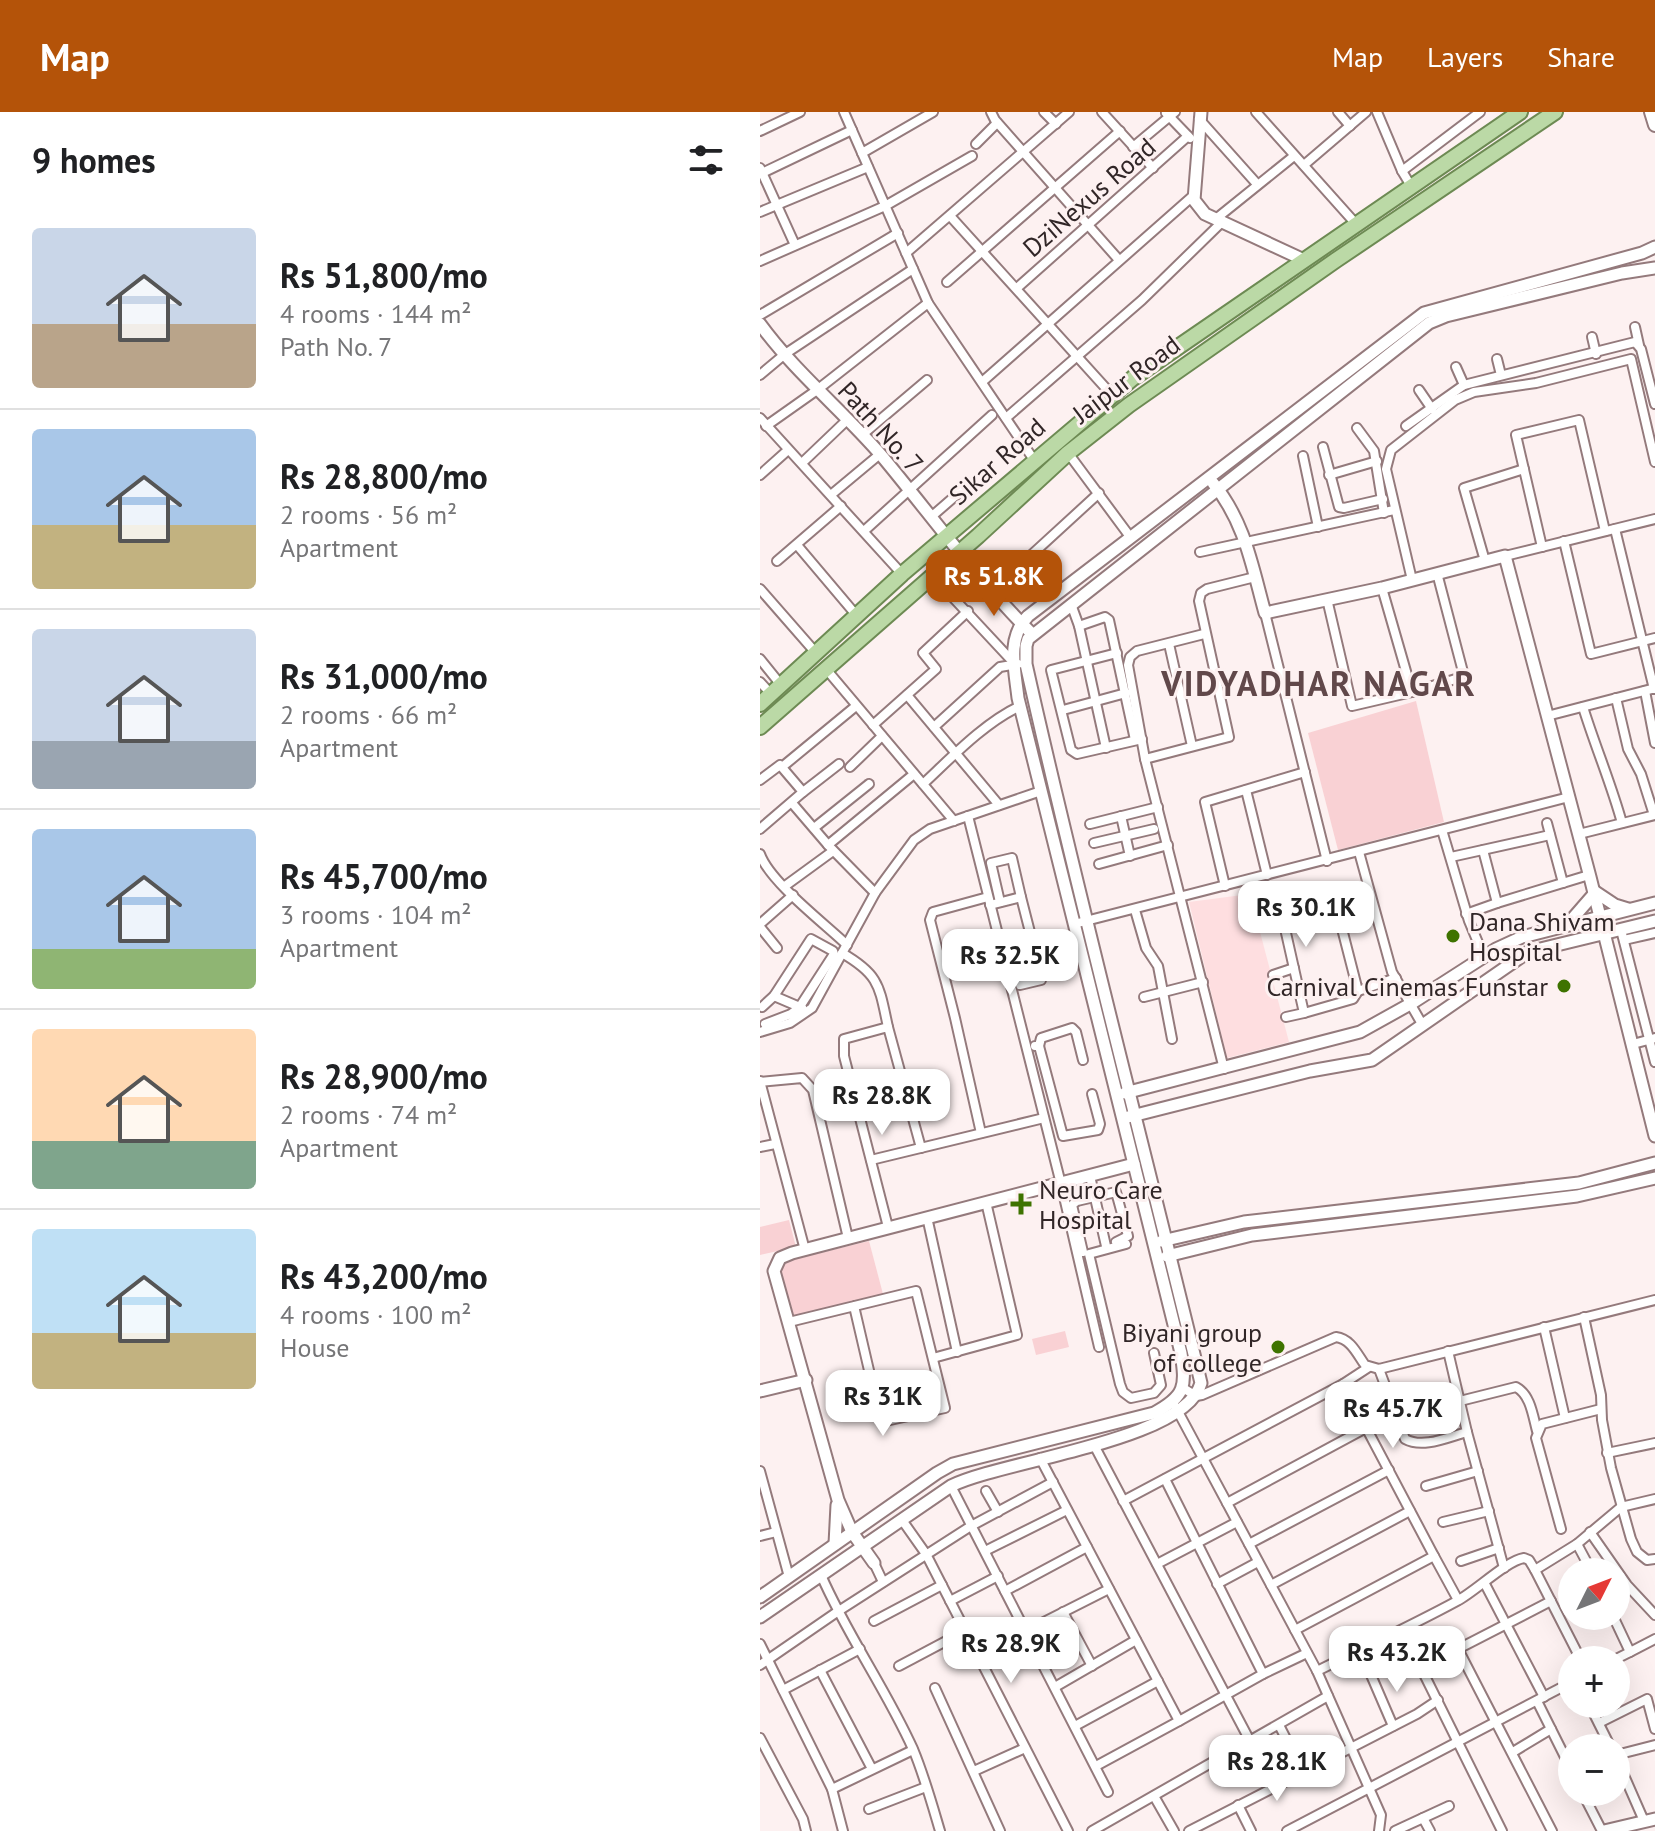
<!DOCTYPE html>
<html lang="en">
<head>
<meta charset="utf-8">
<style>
	body { margin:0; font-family:"PT Sans",sans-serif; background:#f6f6f6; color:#202124; height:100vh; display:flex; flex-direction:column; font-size:30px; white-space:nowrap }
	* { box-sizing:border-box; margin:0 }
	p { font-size:26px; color:#757577 }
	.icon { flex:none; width:44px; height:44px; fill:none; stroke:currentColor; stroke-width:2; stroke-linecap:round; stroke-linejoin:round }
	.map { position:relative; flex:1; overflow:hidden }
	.drawer { display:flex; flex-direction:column; background:#fff; width:760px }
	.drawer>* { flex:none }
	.needle { width:52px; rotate:48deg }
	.tools { position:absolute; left:798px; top:1446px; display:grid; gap:16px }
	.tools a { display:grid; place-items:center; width:72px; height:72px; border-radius:50%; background:#fff; box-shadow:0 8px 32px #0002; font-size:40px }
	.price { position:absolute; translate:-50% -68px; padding:0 18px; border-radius:16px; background:#fff; color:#222; font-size:26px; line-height:52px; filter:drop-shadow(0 2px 4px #0008) }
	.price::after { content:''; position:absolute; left:50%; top:48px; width:24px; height:18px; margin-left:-12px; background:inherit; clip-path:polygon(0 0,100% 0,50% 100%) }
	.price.selected { background:#b45309; color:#fff }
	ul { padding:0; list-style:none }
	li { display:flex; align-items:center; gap:24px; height:200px; padding:0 32px }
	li+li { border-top:2px solid #e0e0e0 }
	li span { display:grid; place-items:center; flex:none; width:224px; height:160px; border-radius:8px; color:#555 }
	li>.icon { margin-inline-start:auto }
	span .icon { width:96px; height:96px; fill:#fffc; stroke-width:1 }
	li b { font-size:34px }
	h2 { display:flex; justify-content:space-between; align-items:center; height:96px; padding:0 32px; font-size:34px }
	header { display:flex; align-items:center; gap:48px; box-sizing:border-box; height:112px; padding:0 40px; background:#b45309; color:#fff }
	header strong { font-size:38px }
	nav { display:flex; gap:44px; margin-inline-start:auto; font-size:28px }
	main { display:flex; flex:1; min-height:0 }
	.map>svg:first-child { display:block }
</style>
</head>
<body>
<header>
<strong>Map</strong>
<nav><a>Map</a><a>Layers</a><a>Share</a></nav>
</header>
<main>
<section class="drawer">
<h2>9 homes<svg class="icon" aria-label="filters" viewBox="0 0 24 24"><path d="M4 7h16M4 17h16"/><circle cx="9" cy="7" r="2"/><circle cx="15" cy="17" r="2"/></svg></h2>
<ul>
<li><span style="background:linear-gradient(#c9d6e8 60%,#b9a48a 0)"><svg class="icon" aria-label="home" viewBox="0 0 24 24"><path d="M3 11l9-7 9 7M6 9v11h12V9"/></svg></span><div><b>Rs 51,800/mo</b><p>4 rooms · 144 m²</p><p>Path No. 7</p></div></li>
<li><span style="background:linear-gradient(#a9c7e8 60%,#c2b280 0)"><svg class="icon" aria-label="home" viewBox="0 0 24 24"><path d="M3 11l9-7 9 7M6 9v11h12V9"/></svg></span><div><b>Rs 28,800/mo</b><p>2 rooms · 56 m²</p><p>Apartment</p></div></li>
<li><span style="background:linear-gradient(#c9d6e8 70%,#9aa5b1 0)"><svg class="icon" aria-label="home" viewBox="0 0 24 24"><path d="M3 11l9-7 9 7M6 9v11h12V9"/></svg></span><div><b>Rs 31,000/mo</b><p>2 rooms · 66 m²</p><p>Apartment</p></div></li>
<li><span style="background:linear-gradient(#a9c7e8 75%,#8fb573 0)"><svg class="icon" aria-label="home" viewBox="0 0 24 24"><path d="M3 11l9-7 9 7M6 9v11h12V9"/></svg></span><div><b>Rs 45,700/mo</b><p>3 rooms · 104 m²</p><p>Apartment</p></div></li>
<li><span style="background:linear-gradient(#ffd9b3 70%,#7fa58c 0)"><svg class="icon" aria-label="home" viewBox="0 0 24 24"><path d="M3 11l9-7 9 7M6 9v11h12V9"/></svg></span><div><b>Rs 28,900/mo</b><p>2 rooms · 74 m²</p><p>Apartment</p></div></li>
<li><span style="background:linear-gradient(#bfe0f5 65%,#c2b280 0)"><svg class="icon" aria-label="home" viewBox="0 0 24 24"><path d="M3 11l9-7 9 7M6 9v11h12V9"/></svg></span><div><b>Rs 43,200/mo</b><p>4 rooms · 100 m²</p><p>House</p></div></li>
</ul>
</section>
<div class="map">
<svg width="895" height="1719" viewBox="0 0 895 1719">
	<rect width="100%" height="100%" fill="#fdf1f1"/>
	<path fill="#fedee0" d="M 490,782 L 529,930 L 467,946 L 429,790 Z"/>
	<g fill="#f9d1d4">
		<path d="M 656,589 L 684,710 L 578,738 L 548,621 Z"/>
		<path d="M 29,1108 L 36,1135 L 0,1143 L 0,1115 Z"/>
		<path d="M 109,1129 L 123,1182 L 34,1204 L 21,1159 L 27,1149 Z"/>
		<path d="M 305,1219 L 309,1235 L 276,1243 L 272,1227 Z"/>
	</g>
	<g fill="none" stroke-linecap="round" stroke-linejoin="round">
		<defs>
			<g id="minor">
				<path d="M 84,0 L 168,191 L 274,348"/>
				<path d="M 231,0 L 235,8 L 359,148"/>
				<path d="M 284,0 L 296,12"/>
				<path d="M 342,0 L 393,56"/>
				<path d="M 496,0 L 596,112"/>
				<path d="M 578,0 L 590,14"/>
				<path d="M 617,0 L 642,59 L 651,74"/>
				<path d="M 406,1 L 430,26"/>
				<path d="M 439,7 L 497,72"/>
				<path d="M 0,19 L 40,0"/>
				<path d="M 216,32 L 237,11"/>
				<path d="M 373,35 L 415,0"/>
				<path d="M 102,41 L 173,0"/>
				<path d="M 544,53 L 606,0"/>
				<path d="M 0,56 L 35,133"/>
				<path d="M 642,59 L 720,0"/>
				<path d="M 0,62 L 92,18"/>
				<path d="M 0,100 L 108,55"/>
				<path d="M 191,105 L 352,283"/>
				<path d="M 457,106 L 534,44"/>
				<path d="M 146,141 L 309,0"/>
				<path d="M 0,149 L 125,94 L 212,44"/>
				<path d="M 187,170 L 360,19"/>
				<path d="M 257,176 L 428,24"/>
				<path d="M 0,203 L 138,121"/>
				<path d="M 875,215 L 879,233"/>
				<path d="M 832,225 L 836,242"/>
				<path d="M 737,247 L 741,263"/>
				<path d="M 696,255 L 704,273"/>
				<path d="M 0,263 L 25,242 L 153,157"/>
				<path d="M 222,270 L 434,83"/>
				<path d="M 659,278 L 672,297"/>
				<path d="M 0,306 L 142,462"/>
				<path d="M 246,306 L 382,188 L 463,109"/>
				<path d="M 6,314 L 57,278 L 168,191"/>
				<path d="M 646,314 L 704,273 L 875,230 L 881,237 L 895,292"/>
				<path d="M 597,316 L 614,339 L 624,401"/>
				<path d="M 102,323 L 167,268"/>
				<path d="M 563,335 L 579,395 L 584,396 L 623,387"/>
				<path d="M 308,341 L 371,426"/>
				<path d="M 543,344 L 558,415"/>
				<path d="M 42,351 L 87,308"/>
				<path d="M 0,363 L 28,338"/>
				<path d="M 569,363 L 617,349"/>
				<path d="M 72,382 L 120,342"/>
				<path d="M 171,405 L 201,379"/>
				<path d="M 855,417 L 894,577"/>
				<path d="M 104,419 L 232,303"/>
				<path d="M 804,429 L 831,542 L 895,526"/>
				<path d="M 37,433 L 97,504"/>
				<path d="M 782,435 L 756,323 L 819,308 L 845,419"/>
				<path d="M 440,440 L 634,398"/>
				<path d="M 745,444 L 895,407"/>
				<path d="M 17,449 L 81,394"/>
				<path d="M 725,449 L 704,376 L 764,357"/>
				<path d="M 172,463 L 254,551"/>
				<path d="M 652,468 L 626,357 L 631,338 L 695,288 L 714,280 L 776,271 L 871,247 L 895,350"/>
				<path d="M 622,476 L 652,580 L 699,566 L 703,560 L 677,461"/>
				<path d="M 0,477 L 56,541"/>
				<path d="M 232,479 L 339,381"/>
				<path d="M 567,487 L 592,594 L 652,580"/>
				<path d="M 311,492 L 319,514 L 346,636"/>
				<path d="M 505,501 L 567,749"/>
				<path d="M 319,514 L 345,505 L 349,508 L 375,628"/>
				<path d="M 444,522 L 377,539 L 370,545 L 368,553 L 385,647 L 464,957"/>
				<path d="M 409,532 L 432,634"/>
				<path d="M 357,541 L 291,558 L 311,638 L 317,642 L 382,627"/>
				<path d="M 0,547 L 21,573"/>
				<path d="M 66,557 L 194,709"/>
				<path d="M 0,570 L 11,582"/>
				<path d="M 885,579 L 895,631"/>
				<path d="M 147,583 L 239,693"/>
				<path d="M 856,586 L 868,637 L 881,662 L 894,703"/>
				<path d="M 823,595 C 835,634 851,671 862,711"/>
				<path d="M 303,598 L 366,581"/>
				<path d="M 787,604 L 895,576"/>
				<path d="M 113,613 L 176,557 L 163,541 L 208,499"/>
				<path d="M 174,615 L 240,555 L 258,552"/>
				<path d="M 385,647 L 469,625 L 439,489 L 441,481 L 447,477 L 495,465"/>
				<path d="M 22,655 L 96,594"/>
				<path d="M 90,655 L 122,624"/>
				<path d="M 0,668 L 20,653 L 43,680 L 0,717"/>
				<path d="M 163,672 C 192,645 224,611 260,594"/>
				<path d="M 486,678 L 507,763"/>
				<path d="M 43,680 L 79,652"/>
				<path d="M 32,691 L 68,733 L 115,781"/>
				<path d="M 208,704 L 301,1072 L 339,1235"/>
				<path d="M 361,704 L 370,744"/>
				<path d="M 787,711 L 803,771"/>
				<path d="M 330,712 L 398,695"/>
				<path d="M 54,716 L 109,672"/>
				<path d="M 682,718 L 709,809 L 724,845"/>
				<path d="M 819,722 L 895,703"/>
				<path d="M 334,731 L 394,717"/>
				<path d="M 68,733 L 154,662"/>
				<path d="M 723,738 L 737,791 L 829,763"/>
				<path d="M 599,740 L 632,860 L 662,912"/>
				<path d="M 0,742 C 10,770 64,811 87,833"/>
				<path d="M 691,745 L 790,723"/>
				<path d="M 339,752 L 408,733"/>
				<path d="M 25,774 L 73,739"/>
				<path d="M 465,774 L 445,690 L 545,660"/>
				<path d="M 240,790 L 231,751 L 252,746 L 261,785"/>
				<path d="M 230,793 L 261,785 L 272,828 L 251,833 L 260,873 L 281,868 L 272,828"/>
				<path d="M 570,795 L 577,799 L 579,805 L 598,879 L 593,887 L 544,901 L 524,812 Z"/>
				<path d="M 375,798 L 386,836 L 398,854 L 412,927"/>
				<path d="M 706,802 L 737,791"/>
				<path d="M 0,812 L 33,783"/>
				<path d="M 314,812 L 809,685"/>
				<path d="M 0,815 L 17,836"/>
				<path d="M 861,818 L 895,950"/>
				<path d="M 864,828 L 895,821"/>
				<path d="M 82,841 C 120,863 119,874 128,915"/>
				<path d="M 513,863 L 534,856"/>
				<path d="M 598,879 L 636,866"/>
				<path d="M 14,884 L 42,896"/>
				<path d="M 384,885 L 443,870"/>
				<path d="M 2,895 L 14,884 L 51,827 L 73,839 L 74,842 L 39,896 L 31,902 L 5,912"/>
				<path d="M 526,905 L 544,901"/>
				<path d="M 0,920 L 30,911 L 52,896 L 115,781 L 154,728 L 170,717 L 281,679"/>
				<path d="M 873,932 L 895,926"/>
				<path d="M 275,934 L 279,934 L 281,926 L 312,916 L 316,920 L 323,948"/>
				<path d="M 279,934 L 303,1024 L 338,1018 L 340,1012 L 332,982"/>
				<path d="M 0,969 L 45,1138"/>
				<path d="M 0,970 L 42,966 L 53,978 L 88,1126"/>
				<path d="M 221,1021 L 195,906 L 170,808 L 173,800 L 228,785"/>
				<path d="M 0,1035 L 15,1032"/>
				<path d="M 111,1048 L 284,1006"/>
				<path d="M 330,1064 L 346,1134"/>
				<path d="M 167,1105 L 197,1240"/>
				<path d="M 128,1115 L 84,944 L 84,927 L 128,915 L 161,1036"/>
				<path d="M 366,1132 L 329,1142 L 360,1272 L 363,1280 L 371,1286 L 394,1281 L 401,1273 L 394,1241"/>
				<path d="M 323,1140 L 312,1093 L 317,1089 L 356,1080 L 368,1124 L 356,1130"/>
				<path d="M 824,1205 L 841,1283 L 842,1308 L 851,1356 L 871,1427 L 877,1440 L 887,1448 L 895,1447"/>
				<path d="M 29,1210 L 156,1179 L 185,1296 L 121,1310 L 94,1194"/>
				<path d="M 784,1215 L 805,1306"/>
				<path d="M 688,1239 L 707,1320 L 744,1456"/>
				<path d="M 173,1246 L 257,1223 L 226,1090"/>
				<path d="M 609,1255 L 583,1272 L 674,1444"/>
				<path d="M 619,1257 L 645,1327 C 663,1337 688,1325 707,1320"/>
				<path d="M 423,1276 L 436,1284 L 442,1283 L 576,1225 C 591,1227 597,1242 605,1253 L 619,1257 L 895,1188"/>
				<path d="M 700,1289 L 756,1275 C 771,1283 773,1305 777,1319"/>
				<path d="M 415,1294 L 557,1559 L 621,1703 L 619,1719"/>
				<path d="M 334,1333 L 490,1629"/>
				<path d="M 847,1341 L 895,1331"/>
				<path d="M 280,1346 L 419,1609 L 503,1562"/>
				<path d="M 0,1359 L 29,1465"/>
				<path d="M 405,1367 L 503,1562 L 547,1541"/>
				<path d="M 191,1374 L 348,1680"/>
				<path d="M 666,1374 L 718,1359"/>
				<path d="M 226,1379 L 238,1400"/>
				<path d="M 363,1389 L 583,1272"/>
				<path d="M 467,1391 L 606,1316"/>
				<path d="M 142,1408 L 166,1442 L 308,1719"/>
				<path d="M 683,1410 L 729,1399"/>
				<path d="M 801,1417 L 776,1326 L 782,1312 L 841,1297"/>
				<path d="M 830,1420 L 867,1473 L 895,1503"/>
				<path d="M 0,1424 L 16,1420"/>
				<path d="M 489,1432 L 629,1358"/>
				<path d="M 817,1432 L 832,1460"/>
				<path d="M 225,1439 L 307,1398"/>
				<path d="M 701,1449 L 739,1436"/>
				<path d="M 114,1451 L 123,1470"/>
				<path d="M 397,1452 L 477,1410"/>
				<path d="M 775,1458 L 817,1432 L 861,1395 L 895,1387"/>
				<path d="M 61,1463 C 87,1523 126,1577 153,1637 C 164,1663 172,1692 180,1719"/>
				<path d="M 457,1472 L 498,1450"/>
				<path d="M 725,1472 L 784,1585"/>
				<path d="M 511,1473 L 650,1399"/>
				<path d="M 245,1479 L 327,1435"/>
				<path d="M 190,1489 L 238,1464"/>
				<path d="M 303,1500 L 332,1554"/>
				<path d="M 853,1504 L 870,1540 L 854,1548"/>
				<path d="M 114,1509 L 182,1473"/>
				<path d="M 535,1518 L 674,1444 L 698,1488"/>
				<path d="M 266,1519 L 349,1477"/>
				<path d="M 0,1532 L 72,1677 L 83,1719"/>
				<path d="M 698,1537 L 792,1719"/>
				<path d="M 870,1540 L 895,1527"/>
				<path d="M 281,1548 L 318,1529"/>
				<path d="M 0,1553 L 77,1500 L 211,1414 L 293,1370"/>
				<path d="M 139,1554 L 205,1519"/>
				<path d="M 60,1558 L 112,1657"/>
				<path d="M 557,1559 C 603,1536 651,1514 697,1489 C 716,1479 746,1449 764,1446 L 769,1448 L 775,1458 L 821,1548"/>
				<path d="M 611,1563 L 633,1614"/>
				<path d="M 295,1575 L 376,1528"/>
				<path d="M 175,1576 L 240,1719"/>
				<path d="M 23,1578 L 100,1537"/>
				<path d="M 777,1589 L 812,1659"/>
				<path d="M 829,1592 L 851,1636"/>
				<path d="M 839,1611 L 887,1587 L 895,1617"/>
				<path d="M 519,1613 L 543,1660"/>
				<path d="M 315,1614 L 398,1569"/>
				<path d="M 0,1626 L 43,1707 L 46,1719"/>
				<path d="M 753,1640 L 791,1617"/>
				<path d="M 856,1643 L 895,1633"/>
				<path d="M 856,1645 L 884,1709"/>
				<path d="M 336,1654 L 419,1609"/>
				<path d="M 214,1659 L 265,1636"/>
				<path d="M 72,1677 L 153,1638"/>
				<path d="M 822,1680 L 842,1719"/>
				<path d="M 394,1684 L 414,1719"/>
				<path d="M 478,1693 L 491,1719"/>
				<path d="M 109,1697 L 166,1675"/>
				<path d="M 663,1706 L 689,1694"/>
				<path d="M 332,1719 L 568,1584"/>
				<path d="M 429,1719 L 657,1602 L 678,1588"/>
				<path d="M 527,1719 L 812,1570"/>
				<path d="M 635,1719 L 663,1706 L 670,1719"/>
				<path d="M 742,1719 L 661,1556 L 791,1489"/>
			</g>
			<g id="tertiary">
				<path d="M 441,0 L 434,88 L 445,102 L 544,148"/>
				<path d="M 0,212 C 35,260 82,298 121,343 C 171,403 217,467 272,522"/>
				<path d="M 453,371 C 485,410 492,454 505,501 L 622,476 L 745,444 L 830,765 L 895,1024"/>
				<path d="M 834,779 L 855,793 L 868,797"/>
				<path d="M 807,813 L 834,782"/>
				<path d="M 365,981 L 600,920 L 652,891 L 736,837 L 762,825 L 895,791"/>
				<path d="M 368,1005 L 550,959 L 612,948 L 768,840 L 895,809"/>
				<path d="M 402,1129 L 484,1110 L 819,1071 L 895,1051"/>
				<path d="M 407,1144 L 492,1123 L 817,1084 L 895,1066"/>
				<path d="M 0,1279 L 46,1268"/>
				<path d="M 75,1432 L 77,1393"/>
				<path d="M 114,1451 L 92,1420 L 78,1388 L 14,1159 L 20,1146 L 32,1141 L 374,1052"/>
				<path d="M 0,1485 L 177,1361 L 193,1352 L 394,1301 C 426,1284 426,1274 421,1241 L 258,586 C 255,558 246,526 268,504 L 664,201 L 882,141 L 895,135"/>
				<path d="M 0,1505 L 191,1374 C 243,1348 426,1329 441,1271 C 383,1031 320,793 266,552 L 266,534 L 268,527 L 669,211 L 686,204 L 862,161 L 895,156"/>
				<path d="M 844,1719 L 895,1707"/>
			</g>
			<path id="secondary" d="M 891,0 L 895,13"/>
			<g id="primary">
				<path d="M 0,592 L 142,462 L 373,266 L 760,0"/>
				<path d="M 0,615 L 218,424 L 308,341 L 369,293 L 576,148 L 795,0"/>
			</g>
		</defs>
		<use href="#minor" stroke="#947a7c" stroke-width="12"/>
		<use href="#tertiary" stroke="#947a7c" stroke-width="15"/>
		<use href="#secondary" stroke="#947a7c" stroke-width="16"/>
		<use href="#primary" stroke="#6d8a53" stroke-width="18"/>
		<use href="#minor" stroke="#fff" stroke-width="8"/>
		<use href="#tertiary" stroke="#fff" stroke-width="11"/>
		<use href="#secondary" stroke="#fff" stroke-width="12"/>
		<use href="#primary" stroke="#bbd9a6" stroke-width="14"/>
	</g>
	<g fill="#3e7300" stroke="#fdf1f1" stroke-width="3">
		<circle cx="693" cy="824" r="8"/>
		<circle cx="804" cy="874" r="8"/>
		<path d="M257 1080h8v8h8v8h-8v8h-8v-8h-8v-8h8z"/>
		<circle cx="518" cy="1235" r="8"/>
	</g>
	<g text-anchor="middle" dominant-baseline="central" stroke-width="6" stroke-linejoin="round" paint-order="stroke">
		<g font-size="26" fill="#312627" stroke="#fdf1f1">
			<text transform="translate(329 85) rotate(-41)">DziNexus Road</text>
			<text transform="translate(366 267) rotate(-37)">Jaipur Road</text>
			<text transform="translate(121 315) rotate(48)">Path No. 7</text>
			<text transform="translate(237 349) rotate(-41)">Sikar Road</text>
		</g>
		<g font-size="26" fill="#312627" stroke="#fdf1f1" text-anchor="start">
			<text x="709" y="809">Dana Shivam<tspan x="709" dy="30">Hospital</tspan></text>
			<text x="788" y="874" text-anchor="end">Carnival Cinemas Funstar</text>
			<text x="279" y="1077">Neuro Care<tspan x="279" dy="30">Hospital</tspan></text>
			<text x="502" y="1220" text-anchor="end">Biyani group<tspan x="502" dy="30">of college</tspan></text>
		</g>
		<g font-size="34" font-weight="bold" letter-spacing="2" fill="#61484a" stroke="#fdf1f1">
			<text x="559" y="571">VIDYADHAR NAGAR</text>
		</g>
	</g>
</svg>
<div class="tools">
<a><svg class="needle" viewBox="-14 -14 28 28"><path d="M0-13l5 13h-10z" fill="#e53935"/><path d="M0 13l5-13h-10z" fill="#757577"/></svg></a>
<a>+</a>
<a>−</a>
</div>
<b class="price selected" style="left:234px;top:506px">Rs 51.8K</b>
<b class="price" style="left:546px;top:837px">Rs 30.1K</b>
<b class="price" style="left:250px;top:885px">Rs 32.5K</b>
<b class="price" style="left:122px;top:1025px">Rs 28.8K</b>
<b class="price" style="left:123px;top:1326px">Rs 31K</b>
<b class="price" style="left:633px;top:1338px">Rs 45.7K</b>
<b class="price" style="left:251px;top:1573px">Rs 28.9K</b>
<b class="price" style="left:637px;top:1582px">Rs 43.2K</b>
<b class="price" style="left:517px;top:1691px">Rs 28.1K</b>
</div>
</main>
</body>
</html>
